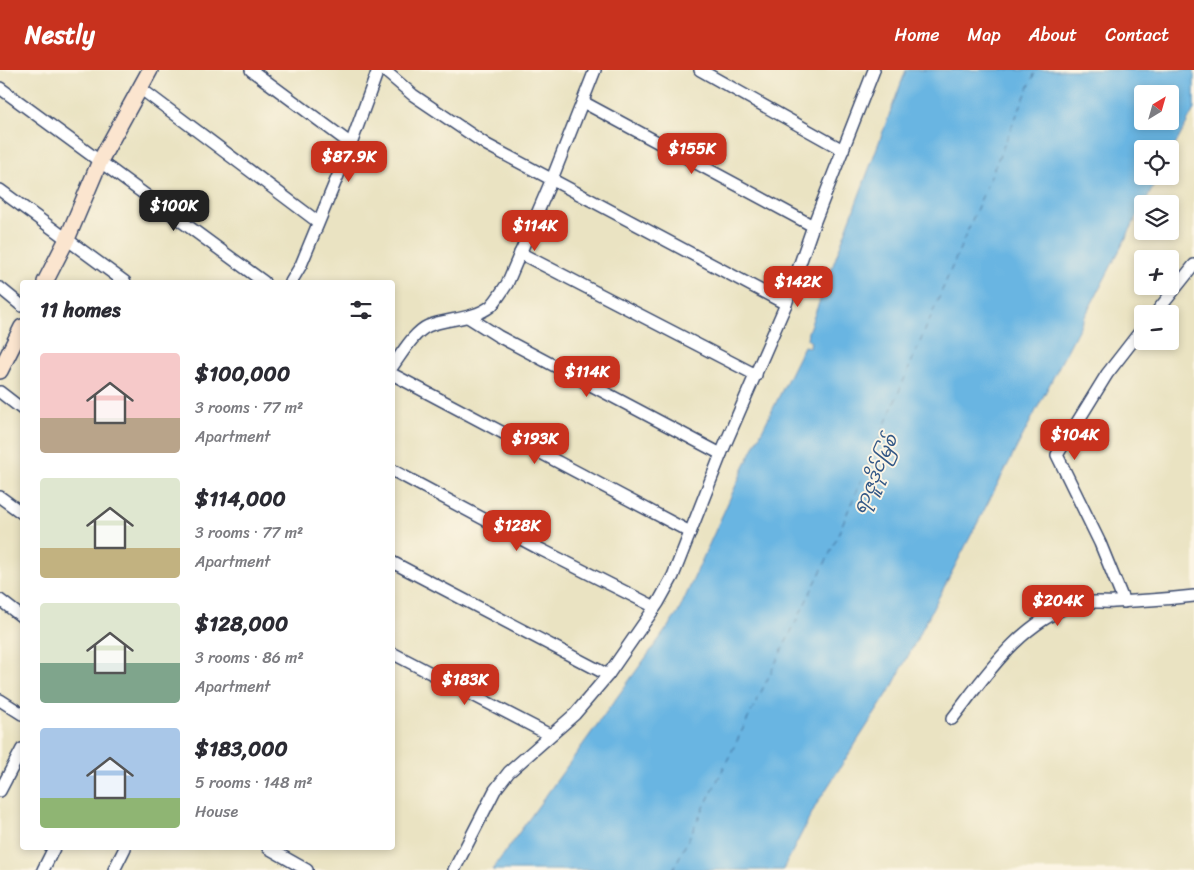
<!DOCTYPE html>
<html lang="en">
<head>
<meta charset="utf-8">
<style>
	body { margin:0; font-family:Sriracha,"Noto Sans Myanmar",sans-serif; background:#f2f2f3; color:#2b2b33; height:100vh; display:flex; flex-direction:column; font-size:19px; white-space:nowrap }
	* { box-sizing:border-box; margin:0 }
	p { font-size:16px; color:#7c7c81 }
	.icon { flex:none; width:28px; height:28px; fill:none; stroke:currentColor; stroke-width:2; stroke-linecap:round; stroke-linejoin:round }
	.map { position:relative; flex:1; overflow:hidden }
	.sheet { position:absolute; left:20px; top:210px; width:375px; height:570px; display:flex; flex-direction:column; background:#fff; border-radius:5px; box-shadow:0 2px 8px #0003 }
	.sheet>* { flex:none }
	.needle { width:32px; rotate:37deg }
	.fabs { position:absolute; left:1134px; top:15px; display:grid; gap:10px }
	.fabs a { display:grid; place-items:center; width:45px; height:45px; border-radius:5px; background:#fff; box-shadow:0 2px 8px #0003; font-size:25px }
	.price { position:absolute; translate:-50% -42px; padding:0 11px; border-radius:10px; background:#c8321e; color:#fff; font-size:16px; line-height:32px; filter:drop-shadow(0 1px 2px #0008) }
	.price::after { content:''; position:absolute; left:50%; top:30px; width:15px; height:11px; margin-left:-8px; background:inherit; clip-path:polygon(0 0,100% 0,50% 100%) }
	.price.current { background:#222; color:#fff }
	ul { padding:0; list-style:none }
	li { display:flex; align-items:center; gap:15px; height:125px; padding:0 20px }
	li span { display:grid; place-items:center; flex:none; width:140px; height:100px; border-radius:5px; color:#555 }
	li>.icon { margin-inline-start:auto }
	span .icon { width:60px; height:60px; fill:#fffc; stroke-width:1 }
	li b { font-size:21px }
	h2 { display:flex; justify-content:space-between; align-items:center; height:60px; padding:0 20px; font-size:21px }
	header { display:flex; align-items:center; gap:30px; box-sizing:border-box; height:70px; padding:0 25px; background:#c8321e; color:#fff }
	header strong { font-size:24px }
	nav { display:flex; gap:28px; margin-inline-start:auto; font-size:18px }
	.map>svg:first-child { display:block }
</style>
</head>
<body>
<header>
<strong>Nestly</strong>
<nav><a>Home</a><a>Map</a><a>About</a><a>Contact</a></nav>
</header>
<div class="map">
<svg width="1194" height="800" viewBox="0 0 1194 800">
	<rect width="100%" height="100%" fill="#fcf5e5"/>
	<filter id="ink" filterUnits="userSpaceOnUse"><feTurbulence type="fractalNoise" baseFrequency=".02" numOctaves="2"/><feDisplacementMap in="SourceGraphic" scale="10" xChannelSelector="R" yChannelSelector="G"/><feConvolveMatrix kernelMatrix="1 2 1 2 8 2 1 2 1" color-interpolation-filters="sRGB"/></filter>
	<filter id="wash" filterUnits="userSpaceOnUse"><feTurbulence type="fractalNoise" baseFrequency=".0096" numOctaves="4" result="noise"/><feDisplacementMap in="SourceGraphic" scale="20" xChannelSelector="R" yChannelSelector="G"/><feGaussianBlur stdDeviation="1.12" result="paint"/><feColorMatrix in="noise" values="0 0 0 0 0 0 0 0 0 0 0 0 0 0 0 0 0 1.4 0 .05"/><feComposite in="paint" operator="in"/></filter>
	<g filter="url(#wash)">
		<rect width="100%" height="100%" fill="#eae3c2"/>
		<path fill="#69b5e2" stroke="#4272a0" fill-rule="evenodd" d="M 906,0 L 1194,0 L 1194,39 L 1170,85 L 1170,79 L 1142,79 L 1142,106 L 1159,106 L 1144,134 L 1142,134 L 1142,137 L 892,617 L 816,735 L 783,800 L 492,800 L 678,543 L 746,393 L 804,276 L 809,277 L 811,272 L 807,269 L 808,262 ZM 1142,24 L 1170,24 L 1170,51 L 1142,51 Z"/>
		<g fill="none" stroke-linecap="round" stroke-linejoin="round">
			<path stroke="#325786" stroke-width="1" stroke-dasharray="6 5" stroke-linecap="butt" d="M 673,800 L 831,481 L 1036,0"/>
		</g>
	</g>
	<g filter="url(#ink)">
		<g fill="none" stroke-linecap="round" stroke-linejoin="round">
			<defs>
				<g id="street">
					<path d="M 251,0 L 351,74"/>
					<path d="M 384,0 L 413,25 L 487,75 L 786,234"/>
					<path d="M 700,0 L 843,80"/>
					<path d="M 0,18 L 264,212"/>
					<path d="M 140,18 L 318,152"/>
					<path d="M 583,32 L 813,156"/>
					<path d="M 0,120 L 125,212"/>
					<path d="M 520,183 L 756,305"/>
					<path d="M 291,212 L 301,195 L 351,74 L 378,0"/>
					<path d="M 0,218 L 22,236"/>
					<path d="M 1155,244 L 1194,195"/>
					<path d="M 468,247 L 498,266 L 721,384"/>
					<path d="M 392,297 C 401,285 414,262 428,256 C 448,248 473,250 491,236 C 497,230 502,221 507,214 L 552,109 L 595,0"/>
					<path d="M 392,304 L 690,462"/>
					<path d="M 0,322 L 22,339"/>
					<path d="M 392,400 L 538,478 L 655,537"/>
					<path d="M 0,427 L 22,443"/>
					<path d="M 392,492 L 608,605"/>
					<path d="M 0,530 L 22,547"/>
					<path d="M 1124,532 L 1100,473 L 1057,385 L 1107,304 L 1142,259"/>
					<path d="M 392,583 L 550,665"/>
					<path d="M 0,630 L 22,644"/>
					<path d="M 952,649 C 986,605 1020,552 1076,534 C 1087,530 1102,533 1114,532 C 1141,531 1167,529 1194,526"/>
					<path d="M 0,721 L 22,679"/>
					<path d="M 268,778 L 307,800"/>
					<path d="M 43,800 L 54,778"/>
					<path d="M 114,800 L 125,778"/>
					<path d="M 454,800 L 495,720 L 509,702 L 575,644 L 608,605 L 658,533 L 673,506 L 721,384 L 786,234 L 813,156 L 874,0"/>
				</g>
				<g id="secondary">
					<path d="M 45,212 L 67,169 L 100,91 L 150,0"/>
					<path d="M 0,301 L 22,257"/>
				</g>
			</defs>
			<use href="#street" stroke="#3a4a6d" stroke-width="14"/>
			<use href="#secondary" stroke="#3a4a6d" stroke-width="18"/>
			<use href="#street" stroke="#fff" stroke-width="11"/>
			<use href="#secondary" stroke="#fbe5cf" stroke-width="15"/>
		</g>
	</g>
	<g text-anchor="middle" dominant-baseline="central" stroke-width="4" stroke-linejoin="round" paint-order="stroke">
		<g font-size="18" font-style="italic" fill="#325786" stroke="#fcf5e5">
			<text transform="translate(875 404) rotate(-66)">ရာဇူဒိုင်မြစ်</text>
		</g>
	</g>
</svg>
<div class="fabs">
<a><svg class="needle" viewBox="-14 -14 28 28"><path d="M0-13l5 13h-10z" fill="#e53935"/><path d="M0 13l5-13h-10z" fill="#7c7c81"/></svg></a>
<a><svg class="icon" aria-label="locate" viewBox="0 0 24 24"><circle cx="12" cy="12" r="6"/><path d="M12 2v4M12 18v4M2 12h4M18 12h4"/></svg></a>
<a><svg class="icon" aria-label="layers" viewBox="0 0 24 24"><path d="M12 4l9 5-9 5-9-5zM3 14l9 5 9-5"/></svg></a>
<a>+</a>
<a>−</a>
</div>
<b class="price" style="left:692px;top:105px">$155K</b>
<b class="price" style="left:349px;top:113px">$87.9K</b>
<b class="price current" style="left:174px;top:162px">$100K</b>
<b class="price" style="left:535px;top:182px">$114K</b>
<b class="price" style="left:798px;top:238px">$142K</b>
<b class="price" style="left:587px;top:328px">$114K</b>
<b class="price" style="left:1075px;top:391px">$104K</b>
<b class="price" style="left:535px;top:395px">$193K</b>
<b class="price" style="left:517px;top:482px">$128K</b>
<b class="price" style="left:1058px;top:557px">$204K</b>
<b class="price" style="left:465px;top:636px">$183K</b>
<section class="sheet">
<h2>11 homes<svg class="icon" aria-label="filters" viewBox="0 0 24 24"><path d="M4 7h16M4 17h16"/><circle cx="9" cy="7" r="2"/><circle cx="15" cy="17" r="2"/></svg></h2>
<ul>
<li><span style="background:linear-gradient(#f6c9c9 65%,#b9a48a 0)"><svg class="icon" aria-label="home" viewBox="0 0 24 24"><path d="M3 11l9-7 9 7M6 9v11h12V9"/></svg></span><div><b>$100,000</b><p>3 rooms · 77 m²</p><p>Apartment</p></div></li>
<li><span style="background:linear-gradient(#dfe7d0 70%,#c2b280 0)"><svg class="icon" aria-label="home" viewBox="0 0 24 24"><path d="M3 11l9-7 9 7M6 9v11h12V9"/></svg></span><div><b>$114,000</b><p>3 rooms · 77 m²</p><p>Apartment</p></div></li>
<li><span style="background:linear-gradient(#dfe7d0 60%,#7fa58c 0)"><svg class="icon" aria-label="home" viewBox="0 0 24 24"><path d="M3 11l9-7 9 7M6 9v11h12V9"/></svg></span><div><b>$128,000</b><p>3 rooms · 86 m²</p><p>Apartment</p></div></li>
<li><span style="background:linear-gradient(#a9c7e8 70%,#8fb573 0)"><svg class="icon" aria-label="home" viewBox="0 0 24 24"><path d="M3 11l9-7 9 7M6 9v11h12V9"/></svg></span><div><b>$183,000</b><p>5 rooms · 148 m²</p><p>House</p></div></li>
</ul>
</section>
</div>
</body>
</html>
